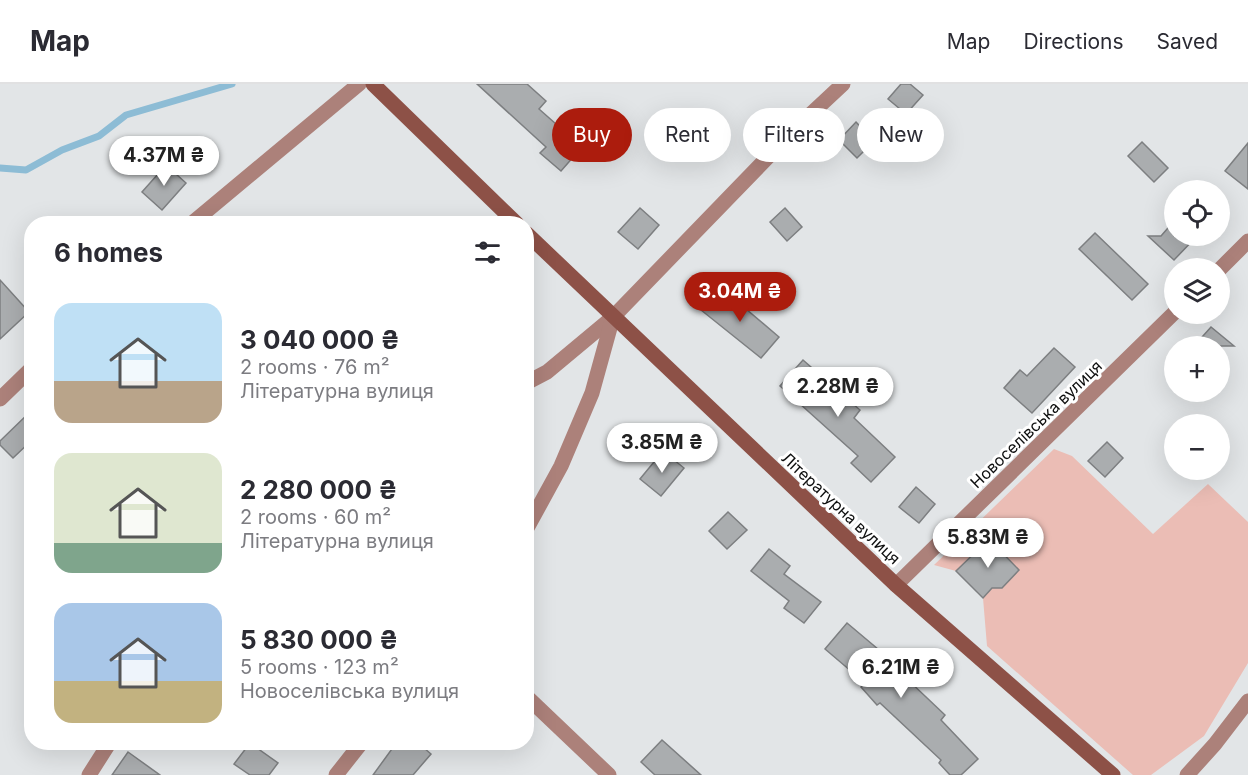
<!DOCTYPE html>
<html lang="en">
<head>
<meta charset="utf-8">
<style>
	body { margin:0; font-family:Inter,sans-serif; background:#f2f2f3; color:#2b2b33; height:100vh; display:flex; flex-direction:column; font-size:22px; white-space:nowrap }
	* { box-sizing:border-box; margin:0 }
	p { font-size:20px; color:#7c7c81 }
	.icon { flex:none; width:33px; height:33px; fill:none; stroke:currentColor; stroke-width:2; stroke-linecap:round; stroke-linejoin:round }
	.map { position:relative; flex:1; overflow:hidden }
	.sheet { position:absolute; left:24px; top:132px; width:510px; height:534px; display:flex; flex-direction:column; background:#fff; border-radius:24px; box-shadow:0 6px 24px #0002 }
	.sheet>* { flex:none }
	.top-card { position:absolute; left:552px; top:24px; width:570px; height:54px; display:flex; gap:12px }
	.fabs { position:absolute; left:1164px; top:96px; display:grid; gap:12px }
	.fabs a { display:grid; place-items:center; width:66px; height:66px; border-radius:50%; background:#fff; box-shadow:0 6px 24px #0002; font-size:30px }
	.price { position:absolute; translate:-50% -51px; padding:0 14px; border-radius:21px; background:#fff; color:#222; font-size:20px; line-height:39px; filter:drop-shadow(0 2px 3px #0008) }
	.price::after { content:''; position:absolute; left:50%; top:36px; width:18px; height:14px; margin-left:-9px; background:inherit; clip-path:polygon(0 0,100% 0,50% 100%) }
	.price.active { background:#ac1c0d; color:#fff }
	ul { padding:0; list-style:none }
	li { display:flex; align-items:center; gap:18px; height:150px; padding:0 30px }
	li span { display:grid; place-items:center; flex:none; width:168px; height:120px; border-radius:18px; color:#555 }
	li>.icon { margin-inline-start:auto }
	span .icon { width:72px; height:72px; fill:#fffc; stroke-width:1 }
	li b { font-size:26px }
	h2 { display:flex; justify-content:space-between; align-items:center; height:72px; padding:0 30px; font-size:26px }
	.chip { padding:0 21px; border-radius:27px; background:#fff; box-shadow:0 6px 24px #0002; font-size:21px; line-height:54px }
	.chip.active { background:#ac1c0d; color:#fff }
	header { display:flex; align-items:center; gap:36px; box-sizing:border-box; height:84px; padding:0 30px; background:#fff; border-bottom:2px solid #e1e1e2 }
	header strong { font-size:28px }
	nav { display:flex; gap:33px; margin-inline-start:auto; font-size:21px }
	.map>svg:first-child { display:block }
</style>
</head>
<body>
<header>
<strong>Map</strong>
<nav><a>Map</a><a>Directions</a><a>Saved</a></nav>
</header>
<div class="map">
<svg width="1248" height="691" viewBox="0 0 1248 691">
	<rect width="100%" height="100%" fill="#e2e5e7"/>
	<path fill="#ebbdb5" d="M 1054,365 L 1072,372 L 1153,450 L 1208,400 L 1248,438 L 1248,579 L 1204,652 L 1151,691 L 1133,691 L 987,562 L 983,514 L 992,504 L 1002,504 L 1019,486 L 989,456 L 956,487 L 934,481 Z"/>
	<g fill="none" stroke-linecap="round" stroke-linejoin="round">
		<path stroke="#8dbcd5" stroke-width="7" d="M 0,84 L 26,86 L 62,66 L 99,52 L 126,31 L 232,0"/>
	</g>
	<g fill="#aaadaf" stroke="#7d7f81" stroke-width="1.5">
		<path d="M 477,0 L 527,0 L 546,17 L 539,25 L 582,63 L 561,87 L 540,69 L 546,63 Z"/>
		<path d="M 901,0 L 910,0 L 923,11 L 906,30 L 888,15 Z"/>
		<path d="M 856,38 L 874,57 L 857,74 L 839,56 Z"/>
		<path d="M 1142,58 L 1168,84 L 1154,98 L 1128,72 Z"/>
		<path d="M 1248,59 L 1248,105 L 1225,87 Z"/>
		<path d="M 166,81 L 186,99 L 162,126 L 142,108 Z"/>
		<path d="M 640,124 L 659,141 L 638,165 L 618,148 Z"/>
		<path d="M 785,124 L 802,143 L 787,157 L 770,138 Z"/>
		<path d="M 1174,137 L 1174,152 L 1197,152 L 1174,176 L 1148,152 L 1161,152 Z"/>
		<path d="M 1095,149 L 1148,200 L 1132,216 L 1079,165 Z"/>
		<path d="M 0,196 L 29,228 L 0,255 Z"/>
		<path d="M 720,203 L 779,253 L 761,274 L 701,226 Z"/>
		<path d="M 1211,243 L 1234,262 L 1194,262 Z"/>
		<path d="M 1054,264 L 1075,283 L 1032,329 L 1004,304 L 1020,286 L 1027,292 Z"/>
		<path d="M 803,276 L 860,326 L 854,334 L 895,373 L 871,398 L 851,379 L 858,372 L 780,302 Z"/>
		<path d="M 32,326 L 32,356 L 13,374 L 0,361 L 0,357 Z"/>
		<path d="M 1107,358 L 1123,374 L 1105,393 L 1088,377 Z"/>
		<path d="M 663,367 L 684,384 L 661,412 L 640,395 Z"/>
		<path d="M 916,403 L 935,420 L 919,439 L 899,423 Z"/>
		<path d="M 728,428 L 747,446 L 727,465 L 709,447 Z"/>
		<path d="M 989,455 L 1019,486 L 1002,504 L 992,504 L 983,514 L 956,487 Z"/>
		<path d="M 769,465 L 790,482 L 784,490 L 821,518 L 804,539 L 784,524 L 789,517 L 751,487 Z"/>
		<path d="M 847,539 L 885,571 L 906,594 L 945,631 L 941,636 L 978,675 L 961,691 L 950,691 L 939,679 L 941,676 L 880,619 L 877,621 L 861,603 L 865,599 L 825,565 Z"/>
		<path d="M 662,656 L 701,691 L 655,691 L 641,678 Z"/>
		<path d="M 397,658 L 417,658 L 431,670 L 413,691 L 373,691 Z"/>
		<path d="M 250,659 L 278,679 L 269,691 L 250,691 L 234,680 Z"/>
		<path d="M 128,668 L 160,691 L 112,691 Z"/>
	</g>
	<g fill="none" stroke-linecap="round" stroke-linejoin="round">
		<g stroke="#ac817a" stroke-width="15">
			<path d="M 191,140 L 359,0"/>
			<path d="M 1220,185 L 1248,157"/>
			<path d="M 526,299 L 547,288 L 613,233"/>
			<path d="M 0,315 L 32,284"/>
			<path d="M 526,446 L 561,382 L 592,309 L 613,233 L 798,42 L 843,0"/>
			<path d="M 896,501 L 1174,229"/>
			<path d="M 526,612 L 609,691"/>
			<path d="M 89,691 L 110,658"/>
			<path d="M 336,691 L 362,658"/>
			<path d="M 1187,691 L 1215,660 L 1248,617"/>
		</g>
		<g stroke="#8d5147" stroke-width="15">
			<path d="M 373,0 L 517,140"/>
			<path d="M 526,149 L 896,501 L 1113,691"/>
		</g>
	</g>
	<g text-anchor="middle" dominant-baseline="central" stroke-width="6" stroke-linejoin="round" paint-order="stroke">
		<g font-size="16" fill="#0d0e0e" stroke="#fff">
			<text transform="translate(1036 340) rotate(-44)">Новоселівська вулиця</text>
			<text transform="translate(841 424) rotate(43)">Літературна вулиця</text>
		</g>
	</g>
</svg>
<div class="fabs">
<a><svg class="icon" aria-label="locate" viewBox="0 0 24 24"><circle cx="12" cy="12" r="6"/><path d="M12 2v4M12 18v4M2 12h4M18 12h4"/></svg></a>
<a><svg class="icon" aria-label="layers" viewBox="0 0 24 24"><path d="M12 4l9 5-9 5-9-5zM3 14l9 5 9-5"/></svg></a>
<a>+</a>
<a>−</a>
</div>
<b class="price" style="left:164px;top:103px">4.37M ₴</b>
<b class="price active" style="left:740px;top:239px">3.04M ₴</b>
<b class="price" style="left:838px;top:334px">2.28M ₴</b>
<b class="price" style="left:662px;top:390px">3.85M ₴</b>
<b class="price" style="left:988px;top:485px">5.83M ₴</b>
<b class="price" style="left:901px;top:615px">6.21M ₴</b>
<div class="top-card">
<a class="chip active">Buy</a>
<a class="chip">Rent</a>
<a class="chip">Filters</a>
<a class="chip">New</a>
</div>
<section class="sheet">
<h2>6 homes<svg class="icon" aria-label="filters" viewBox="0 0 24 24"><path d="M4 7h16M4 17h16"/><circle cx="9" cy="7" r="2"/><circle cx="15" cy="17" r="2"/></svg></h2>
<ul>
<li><span style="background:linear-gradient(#bfe0f5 65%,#b9a48a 0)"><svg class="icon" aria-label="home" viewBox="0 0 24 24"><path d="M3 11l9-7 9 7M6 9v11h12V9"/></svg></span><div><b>3 040 000 ₴</b><p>2 rooms · 76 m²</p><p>Літературна вулиця</p></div></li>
<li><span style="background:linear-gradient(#dfe7d0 75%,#7fa58c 0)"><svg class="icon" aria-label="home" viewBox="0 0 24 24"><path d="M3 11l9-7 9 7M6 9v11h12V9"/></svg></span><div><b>2 280 000 ₴</b><p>2 rooms · 60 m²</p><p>Літературна вулиця</p></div></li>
<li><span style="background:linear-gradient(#a9c7e8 65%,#c2b280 0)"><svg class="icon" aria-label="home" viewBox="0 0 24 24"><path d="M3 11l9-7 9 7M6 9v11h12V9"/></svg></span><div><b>5 830 000 ₴</b><p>5 rooms · 123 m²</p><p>Новоселівська вулиця</p></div></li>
</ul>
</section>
</div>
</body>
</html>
